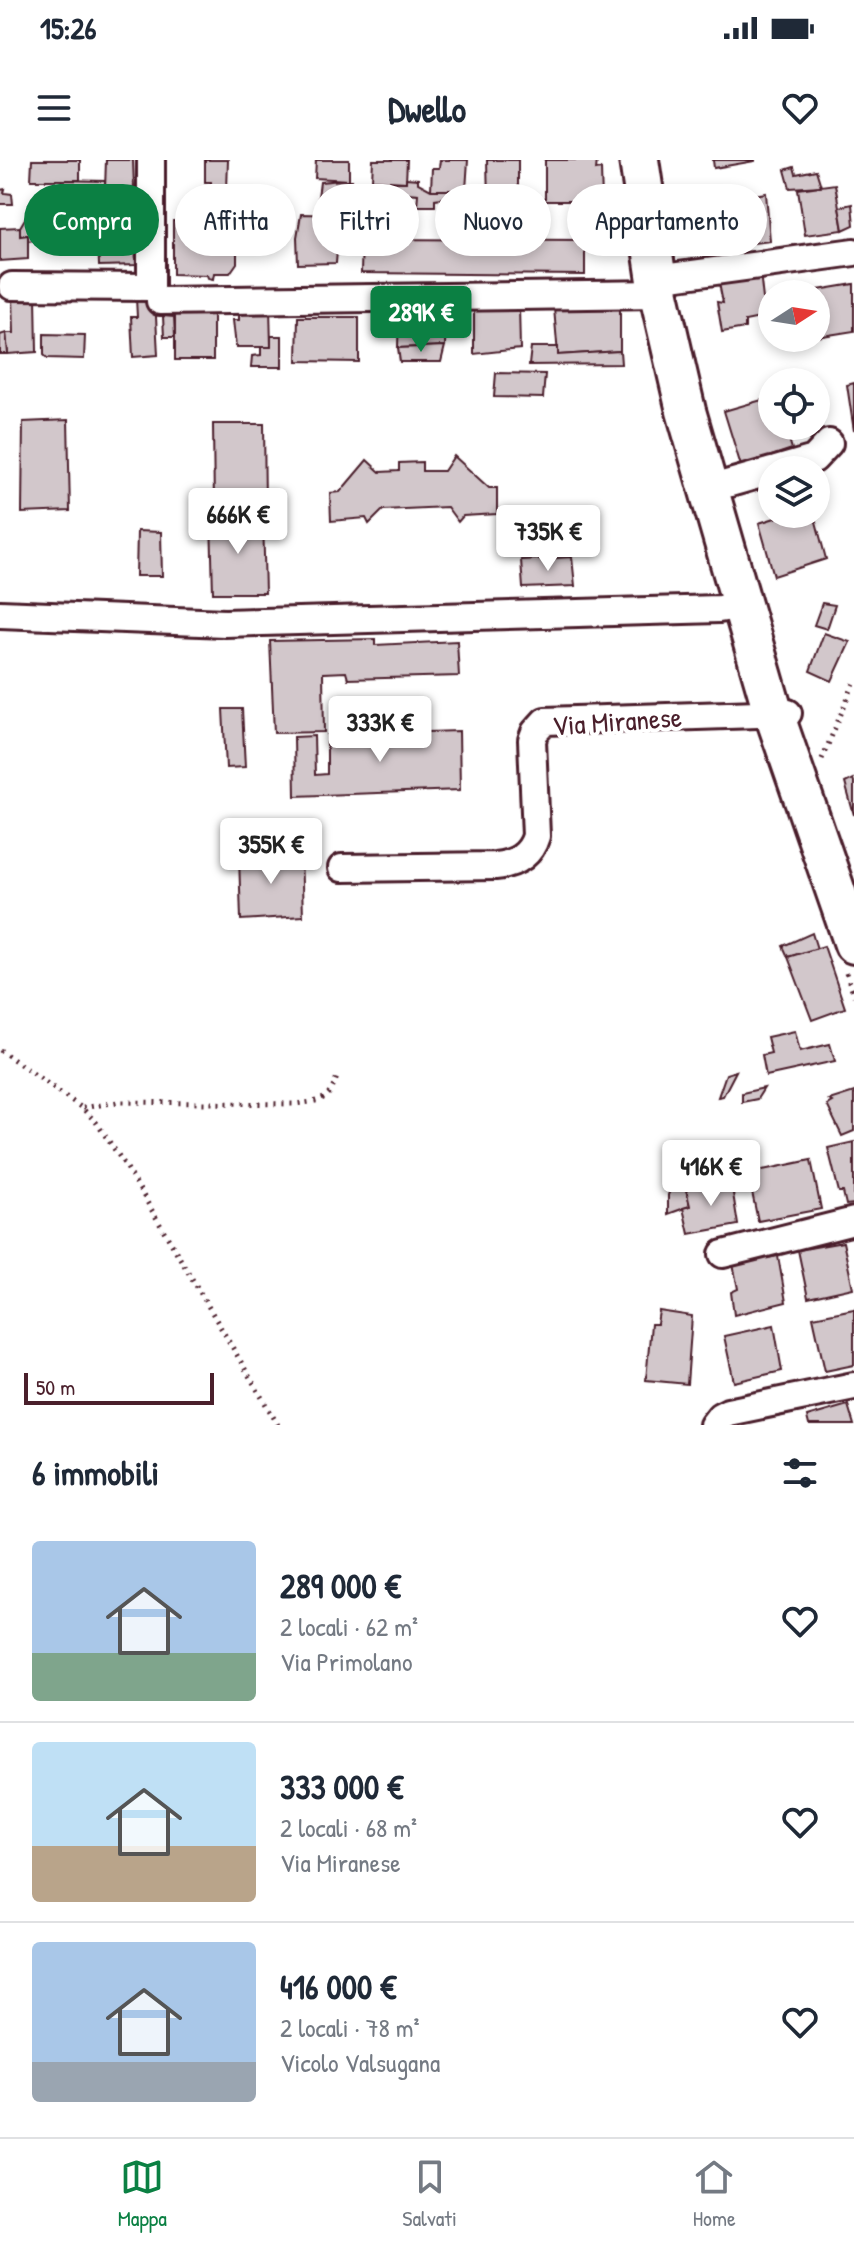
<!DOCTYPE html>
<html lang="it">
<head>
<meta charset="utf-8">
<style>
	body { margin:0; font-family:"Patrick Hand",sans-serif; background:#f6f6f7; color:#1f2937; height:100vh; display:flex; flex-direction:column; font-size:30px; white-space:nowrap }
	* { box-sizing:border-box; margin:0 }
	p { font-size:26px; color:#747a83 }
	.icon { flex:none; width:44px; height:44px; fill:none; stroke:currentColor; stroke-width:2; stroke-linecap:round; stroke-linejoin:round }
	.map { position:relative; height:1265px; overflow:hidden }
	.drawer { display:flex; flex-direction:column; background:#fff; flex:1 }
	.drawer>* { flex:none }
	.hud { position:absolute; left:24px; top:24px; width:806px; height:72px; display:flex; gap:16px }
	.needle { width:52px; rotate:78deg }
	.fabs { position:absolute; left:758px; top:120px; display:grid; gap:16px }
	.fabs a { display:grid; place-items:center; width:72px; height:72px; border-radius:50%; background:#fff; box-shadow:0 4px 12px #0003; font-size:40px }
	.scale { position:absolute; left:24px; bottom:20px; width:190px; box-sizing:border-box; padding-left:8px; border:4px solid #4a1f2b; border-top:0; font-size:22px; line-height:28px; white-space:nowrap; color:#4a1f2b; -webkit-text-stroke:6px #fff; paint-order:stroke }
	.price { position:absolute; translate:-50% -68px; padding:0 18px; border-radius:8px; background:#fff; color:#222; font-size:26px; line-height:52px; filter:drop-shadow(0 2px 4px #0008) }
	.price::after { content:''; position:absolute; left:50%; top:48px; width:24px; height:18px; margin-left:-12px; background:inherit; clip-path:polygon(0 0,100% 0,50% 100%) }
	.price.on { background:#0b8043; color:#fff }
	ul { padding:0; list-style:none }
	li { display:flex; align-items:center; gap:24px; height:200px; padding:0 32px }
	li+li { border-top:2px solid #e0e1e3 }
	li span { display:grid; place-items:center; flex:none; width:224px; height:160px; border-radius:8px; color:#555 }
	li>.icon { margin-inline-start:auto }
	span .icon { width:96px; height:96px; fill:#fffc; stroke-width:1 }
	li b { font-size:34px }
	h2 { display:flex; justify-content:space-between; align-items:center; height:96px; padding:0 32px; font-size:34px }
	.pill { padding:0 28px; border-radius:36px; background:#fff; box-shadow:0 4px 12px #0003; font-size:28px; line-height:72px }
	.pill.on { background:#0b8043; color:#fff }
	.status { display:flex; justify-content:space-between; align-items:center; height:56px; padding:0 40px; background:#fff; direction:ltr }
	.status svg { height:22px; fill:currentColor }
	header { display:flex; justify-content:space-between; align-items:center; height:104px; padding:0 32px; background:#fff; font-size:36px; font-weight:700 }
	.tab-bar { display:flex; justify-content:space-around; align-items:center; height:112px; border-top:2px solid #e0e1e3; background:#fff; font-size:22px; color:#747a83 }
	.tab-bar a { display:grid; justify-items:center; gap:4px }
	.tab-bar .on { color:#0b8043 }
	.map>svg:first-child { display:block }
</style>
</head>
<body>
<div class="status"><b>15:26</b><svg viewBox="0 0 49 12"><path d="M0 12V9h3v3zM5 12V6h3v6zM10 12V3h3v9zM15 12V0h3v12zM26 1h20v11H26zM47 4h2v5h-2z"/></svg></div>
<header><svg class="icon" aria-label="menu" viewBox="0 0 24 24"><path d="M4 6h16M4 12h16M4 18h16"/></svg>Dwello<svg class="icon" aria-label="heart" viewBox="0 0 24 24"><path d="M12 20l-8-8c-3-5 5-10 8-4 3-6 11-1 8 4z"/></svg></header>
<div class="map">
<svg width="854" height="1265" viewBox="0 0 854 1265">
	<rect width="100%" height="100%" fill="#fff"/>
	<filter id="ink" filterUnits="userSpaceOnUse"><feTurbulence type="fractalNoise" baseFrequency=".0125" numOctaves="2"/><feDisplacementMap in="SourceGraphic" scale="16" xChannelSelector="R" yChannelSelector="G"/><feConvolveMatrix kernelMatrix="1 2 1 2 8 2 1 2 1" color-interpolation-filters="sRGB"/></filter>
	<g filter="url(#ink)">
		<g fill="#d2c7cb" stroke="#4a1f2b" stroke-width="2">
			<path d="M 32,0 L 80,0 L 80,20 L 31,20 Z"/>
			<path d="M 106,0 L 133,0 L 134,28 L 105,29 Z"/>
			<path d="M 205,0 L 228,0 L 227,30 L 211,30 L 211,22 L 205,22 Z"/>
			<path d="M 316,0 L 349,0 L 349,20 L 315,18 Z"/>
			<path d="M 373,0 L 407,0 L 406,22 L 372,20 Z"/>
			<path d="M 440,0 L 468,0 L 466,30 L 431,30 L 432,8 L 439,8 Z"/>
			<path d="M 487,0 L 518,0 L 518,41 L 488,40 Z"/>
			<path d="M 545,0 L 597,0 L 596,10 L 601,9 L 602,41 L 545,41 Z"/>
			<path d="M 713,0 L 755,0 L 755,1 L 714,8 Z"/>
			<path d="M 794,7 L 796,14 L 816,10 L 821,26 L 790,28 L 785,10 Z"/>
			<path d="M 406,18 L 418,19 L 418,23 L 431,30 L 478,30 L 477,50 L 442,49 L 443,38 L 435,39 L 435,46 L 417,46 L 418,34 L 395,32 L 393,22 L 406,22 Z"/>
			<path d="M 62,20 L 105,21 L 105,44 L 87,44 L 86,71 L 28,81 L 28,75 L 20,76 L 20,67 L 30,50 L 53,41 L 55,30 L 60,30 Z"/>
			<path d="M 342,20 L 352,20 L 350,35 L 318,37 L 320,22 Z"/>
			<path d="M 835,24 L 843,70 L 805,75 L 798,29 Z"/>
			<path d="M 5,29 L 4,33 L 12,34 L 13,44 L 0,44 L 0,30 Z"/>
			<path d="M 766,33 L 770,81 L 726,86 L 721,64 L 728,63 L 724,40 Z"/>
			<path d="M 852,44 L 854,65 L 843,70 L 839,47 Z"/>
			<path d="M 301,54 L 340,55 L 336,103 L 298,104 L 297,77 Z"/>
			<path d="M 134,57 L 136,105 L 99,106 L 98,70 L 111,69 L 112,59 Z"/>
			<path d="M 173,61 L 193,61 L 194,65 L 237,64 L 237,103 L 230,113 L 214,113 L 213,119 L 208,118 L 207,115 L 173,114 Z"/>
			<path d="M 20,67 L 20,76 L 28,75 L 28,99 L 0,101 L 0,68 Z"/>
			<path d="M 362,79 L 585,80 L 585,115 L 361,113 Z"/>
			<path d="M 760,112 L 765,157 L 745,161 L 745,168 L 722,172 L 717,142 L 723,143 L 718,118 Z"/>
			<path d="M 854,124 L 854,171 L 816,177 L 816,134 L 794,134 Z"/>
			<path d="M 36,135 L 37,192 L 8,194 L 6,173 L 14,173 L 13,136 Z"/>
			<path d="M 136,138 L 155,138 L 158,195 L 133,197 L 131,157 L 137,157 Z"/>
			<path d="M 519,145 L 520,189 L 474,194 L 474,149 Z"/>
			<path d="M 239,147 L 270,147 L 271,187 L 236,187 L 233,160 L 239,160 Z"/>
			<path d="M 620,147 L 620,191 L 558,195 L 554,148 Z"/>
			<rect x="175" y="149" width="38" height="51"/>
			<path d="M 399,151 L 446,151 L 445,186 L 398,188 Z"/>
			<path d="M 163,156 L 174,157 L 175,177 L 164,177 Z"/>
			<path d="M 298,157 L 359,157 L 359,202 L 297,201 Z"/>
			<path d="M 6,173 L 8,194 L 0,194 L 0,175 Z"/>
			<path d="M 44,174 L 85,175 L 84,199 L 47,198 L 44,195 Z"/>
			<path d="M 271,176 L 282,176 L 282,207 L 251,207 L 252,196 L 261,195 L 261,187 L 271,187 Z"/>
			<path d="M 445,186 L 441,202 L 400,202 L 398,188 Z"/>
			<path d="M 531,187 L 558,187 L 558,195 L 620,191 L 621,204 L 529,205 Z"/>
			<path d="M 496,213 L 545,214 L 543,238 L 494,237 Z"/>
			<path d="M 854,223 L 854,271 L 847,225 Z"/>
			<path d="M 772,237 L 772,266 L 785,266 L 792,289 L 741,306 L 724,251 Z"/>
			<path d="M 68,260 L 70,351 L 22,353 L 23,262 Z"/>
			<path d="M 213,264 L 264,264 L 265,345 L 214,347 Z"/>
			<path d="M 454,296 L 489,328 L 497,328 L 497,354 L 463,356 L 458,362 L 447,347 L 383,350 L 369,364 L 366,358 L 331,361 L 330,333 L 340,332 L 367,300 L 380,312 L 399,311 L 399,303 L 422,302 L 422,311 L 444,311 Z"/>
			<path d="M 788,354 L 814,354 L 826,399 L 774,416 L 759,363 Z"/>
			<path d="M 263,358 L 265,433 L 213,433 L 211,359 Z"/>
			<path d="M 137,371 L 161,372 L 162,416 L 136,416 Z"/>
			<path d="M 572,397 L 575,426 L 523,428 L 521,400 Z"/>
			<path d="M 822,443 L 835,445 L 827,469 L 814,465 Z"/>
			<path d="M 824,473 L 850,482 L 832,521 L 810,511 Z"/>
			<path d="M 375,479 L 375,485 L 457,481 L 459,516 L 348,519 L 346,512 L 323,513 L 324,572 L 274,573 L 270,481 Z"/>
			<path d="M 223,549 L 242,549 L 245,607 L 226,608 Z"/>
			<path d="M 459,571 L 460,630 L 295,636 L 294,577 L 314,576 L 315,615 L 327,614 L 327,575 Z"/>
			<path d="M 853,619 L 854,622 L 854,655 L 845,623 Z"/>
			<path d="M 301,693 L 303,756 L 241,760 L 239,696 Z"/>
			<path d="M 812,773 L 817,789 L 788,797 L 783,786 Z"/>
			<path d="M 824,786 L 845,848 L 812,860 L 788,797 Z"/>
			<path d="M 795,871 L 800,891 L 830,884 L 835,901 L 766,916 L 762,895 L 771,893 L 767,877 Z"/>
			<path d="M 736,911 L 723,936 L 718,937 L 726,914 Z"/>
			<path d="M 764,928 L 757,939 L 742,942 L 742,933 Z"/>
			<path d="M 854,932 L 854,971 L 842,976 L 827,945 L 832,942 L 829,940 Z"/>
			<path d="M 854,982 L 854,1044 L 846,1045 L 843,1032 L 839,1032 L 828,988 Z"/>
			<path d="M 811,1000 L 821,1049 L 758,1061 L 748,1013 Z"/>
			<path d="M 674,1021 L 690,1021 L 691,1028 L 686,1029 L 690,1046 L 668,1054 L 668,1035 Z"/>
			<path d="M 731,1021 L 738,1065 L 689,1074 L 683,1048 L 690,1046 L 686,1029 Z"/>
			<path d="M 843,1082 L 853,1128 L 808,1138 L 798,1090 Z"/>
			<path d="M 778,1096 L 786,1142 L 734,1155 L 731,1132 L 738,1129 L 733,1104 Z"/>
			<path d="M 854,1149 L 854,1205 L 825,1211 L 813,1157 Z"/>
			<path d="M 659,1151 L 692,1156 L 687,1224 L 646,1220 L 651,1164 L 657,1164 Z"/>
			<path d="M 774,1165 L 782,1211 L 734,1222 L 724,1176 Z"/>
			<path d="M 848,1245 L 854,1265 L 809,1265 L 807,1257 Z"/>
		</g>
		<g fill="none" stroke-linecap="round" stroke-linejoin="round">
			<defs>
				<g id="street">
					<path d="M 656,119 L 854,92"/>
					<path d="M 12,126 L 151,127 L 151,0"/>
					<path d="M 160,141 L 659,134"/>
					<path d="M 776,310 L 814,299 L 829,283"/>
					<path d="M 709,329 L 772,311"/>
					<path d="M 0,454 L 225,463 L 719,449 L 744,445"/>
					<path d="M 342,708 L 495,706 C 515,704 530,696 536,676 L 532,580 L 535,572 L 545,561 L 788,553"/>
					<path d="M 723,1094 L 854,1061"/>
					<path d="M 713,1265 L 720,1256 L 728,1252 L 854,1226"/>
				</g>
				<path id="secondary" d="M 639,0 L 659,134 L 686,251 L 771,545 L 854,784"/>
			</defs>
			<use href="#street" stroke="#4a1f2b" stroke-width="32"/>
			<use href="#secondary" stroke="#4a1f2b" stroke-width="44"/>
			<g stroke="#4a1f2b" stroke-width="5" stroke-dasharray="2 6" stroke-linecap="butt">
				<path d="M 822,599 L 854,523"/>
				<path d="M 846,813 L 854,836"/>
				<path d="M 0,890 L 82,948 L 96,962 L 127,1008 L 278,1265"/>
				<path d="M 83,948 L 117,942 L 295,944 C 319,941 330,942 337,916"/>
			</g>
			<use href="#street" stroke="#fff" stroke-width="26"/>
			<use href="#secondary" stroke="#fff" stroke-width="38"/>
		</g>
	</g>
	<g text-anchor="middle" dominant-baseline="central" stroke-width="8" stroke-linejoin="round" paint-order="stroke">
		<g font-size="28" fill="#4a1f2b" stroke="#fff">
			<text transform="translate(617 561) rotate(-4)">Via Miranese</text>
		</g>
	</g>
</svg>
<div class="fabs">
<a><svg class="needle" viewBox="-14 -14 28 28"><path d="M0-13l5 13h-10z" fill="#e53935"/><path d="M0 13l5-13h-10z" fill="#747a83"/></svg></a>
<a><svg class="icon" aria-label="locate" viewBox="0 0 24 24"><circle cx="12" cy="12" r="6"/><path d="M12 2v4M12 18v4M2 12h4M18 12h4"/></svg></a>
<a><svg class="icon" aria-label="layers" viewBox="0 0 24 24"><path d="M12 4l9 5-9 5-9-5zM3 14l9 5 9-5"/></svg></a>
</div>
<div class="scale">50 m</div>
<b class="price on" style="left:421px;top:194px">289K €</b>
<b class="price" style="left:238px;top:396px">666K €</b>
<b class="price" style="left:548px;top:413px">735K €</b>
<b class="price" style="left:380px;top:604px">333K €</b>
<b class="price" style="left:271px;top:726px">355K €</b>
<b class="price" style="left:711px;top:1048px">416K €</b>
<div class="hud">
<a class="pill on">Compra</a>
<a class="pill">Affitta</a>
<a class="pill">Filtri</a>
<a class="pill">Nuovo</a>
<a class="pill">Appartamento</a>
</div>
</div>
<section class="drawer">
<h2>6 immobili<svg class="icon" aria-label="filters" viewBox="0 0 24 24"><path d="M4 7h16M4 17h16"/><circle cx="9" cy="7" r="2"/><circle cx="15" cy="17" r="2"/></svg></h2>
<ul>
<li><span style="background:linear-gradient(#a9c7e8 70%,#7fa58c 0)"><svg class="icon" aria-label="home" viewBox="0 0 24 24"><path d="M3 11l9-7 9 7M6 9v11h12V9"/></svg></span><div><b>289 000 €</b><p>2 locali · 62 m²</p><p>Via Primolano</p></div><svg class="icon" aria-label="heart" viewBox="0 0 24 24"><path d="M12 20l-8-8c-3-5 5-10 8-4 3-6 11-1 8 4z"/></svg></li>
<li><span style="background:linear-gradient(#bfe0f5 65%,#b9a48a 0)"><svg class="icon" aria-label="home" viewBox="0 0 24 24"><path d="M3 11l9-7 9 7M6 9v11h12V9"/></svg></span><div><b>333 000 €</b><p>2 locali · 68 m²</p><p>Via Miranese</p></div><svg class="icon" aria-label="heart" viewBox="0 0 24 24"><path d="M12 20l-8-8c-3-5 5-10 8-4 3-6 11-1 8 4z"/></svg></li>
<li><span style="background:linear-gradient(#a9c7e8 75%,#9aa5b1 0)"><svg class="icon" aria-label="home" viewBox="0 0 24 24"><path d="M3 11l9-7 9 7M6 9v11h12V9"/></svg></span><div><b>416 000 €</b><p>2 locali · 78 m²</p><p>Vicolo Valsugana</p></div><svg class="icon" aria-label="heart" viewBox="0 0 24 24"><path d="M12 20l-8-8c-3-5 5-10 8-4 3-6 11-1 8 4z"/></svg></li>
</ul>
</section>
<nav class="tab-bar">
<a class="on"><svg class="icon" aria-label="map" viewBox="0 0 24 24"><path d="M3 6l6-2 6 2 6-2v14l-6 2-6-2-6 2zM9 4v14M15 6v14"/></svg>Mappa</a>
<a><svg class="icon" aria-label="saved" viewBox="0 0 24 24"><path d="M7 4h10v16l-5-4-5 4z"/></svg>Salvati</a>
<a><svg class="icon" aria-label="home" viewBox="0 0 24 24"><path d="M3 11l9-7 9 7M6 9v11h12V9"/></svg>Home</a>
</nav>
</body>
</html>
